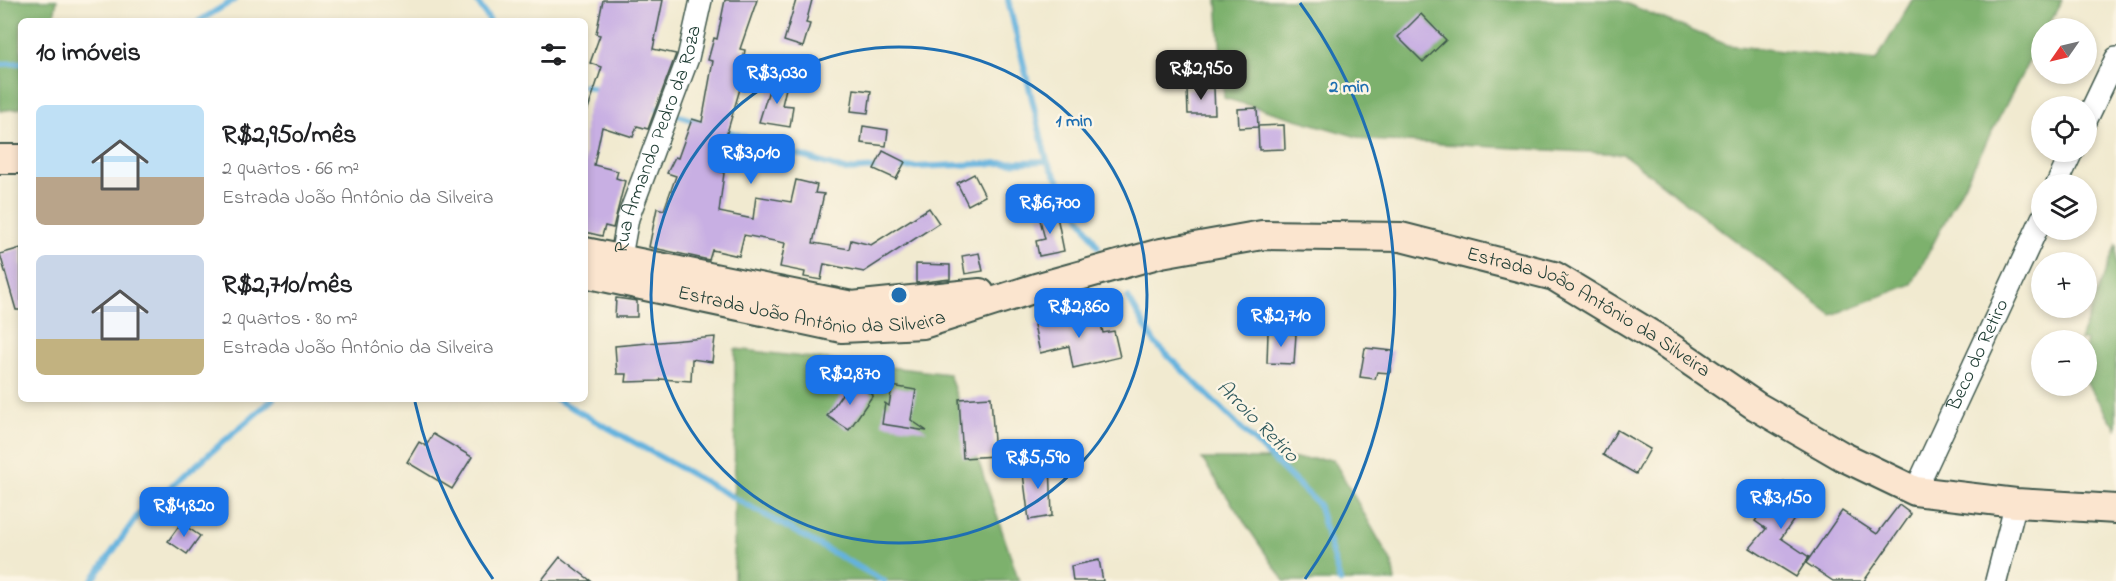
<!DOCTYPE html>
<html lang="pt">
<head>
<meta charset="utf-8">
<style>
	body { margin:0; font-family:"Indie Flower",sans-serif; background:#f2f2f2; color:#202124; height:100vh; display:flex; flex-direction:column; font-size:22px; white-space:nowrap }
	* { box-sizing:border-box; margin:0 }
	p { font-size:20px; color:#757577 }
	.icon { flex:none; width:33px; height:33px; fill:none; stroke:currentColor; stroke-width:2; stroke-linecap:round; stroke-linejoin:round }
	.map { position:relative; flex:1; overflow:hidden }
	.side { position:absolute; left:18px; top:18px; width:570px; height:384px; display:flex; flex-direction:column; background:#fff; border-radius:9px; box-shadow:0 3px 9px #0003 }
	.side>* { flex:none }
	.needle { width:39px; rotate:236deg }
	.fabs { position:absolute; left:2031px; top:18px; display:grid; gap:12px }
	.fabs a { display:grid; place-items:center; width:66px; height:66px; border-radius:50%; background:#fff; box-shadow:0 3px 9px #0003; font-size:30px }
	.price { position:absolute; translate:-50% -51px; padding:0 14px; border-radius:12px; background:#1a73e8; color:#fff; font-size:20px; line-height:39px; filter:drop-shadow(0 2px 3px #0008) }
	.price::after { content:''; position:absolute; left:50%; top:36px; width:18px; height:14px; margin-left:-9px; background:inherit; clip-path:polygon(0 0,100% 0,50% 100%) }
	.price.selected { background:#222; color:#fff }
	ul { padding:0; list-style:none }
	li { display:flex; align-items:center; gap:18px; height:150px; padding:0 18px }
	li span { display:grid; place-items:center; flex:none; width:168px; height:120px; border-radius:9px; color:#555 }
	li>.icon { margin-inline-start:auto }
	span .icon { width:72px; height:72px; fill:#fffc; stroke-width:1 }
	li b { font-size:26px }
	h2 { display:flex; justify-content:space-between; align-items:center; height:72px; padding:0 18px; font-size:26px }
	.map>svg:first-child { display:block }
</style>
</head>
<body>
<div class="map">
<svg width="2116" height="581" viewBox="0 0 2116 581">
	<rect width="100%" height="100%" fill="#fcf5e5"/>
	<filter id="ink" filterUnits="userSpaceOnUse"><feTurbulence type="fractalNoise" baseFrequency=".0167" numOctaves="2"/><feDisplacementMap in="SourceGraphic" scale="12" xChannelSelector="R" yChannelSelector="G"/><feConvolveMatrix kernelMatrix="1 2 1 2 8 2 1 2 1" color-interpolation-filters="sRGB"/></filter>
	<filter id="wash" filterUnits="userSpaceOnUse"><feTurbulence type="fractalNoise" baseFrequency=".008" numOctaves="4" result="noise"/><feDisplacementMap in="SourceGraphic" scale="24" xChannelSelector="R" yChannelSelector="G"/><feGaussianBlur stdDeviation="1.35" result="paint"/><feColorMatrix in="noise" values="0 0 0 0 0 0 0 0 0 0 0 0 0 0 0 0 0 1.4 0 .05"/><feComposite in="paint" operator="in"/></filter>
	<g filter="url(#wash)">
		<rect width="100%" height="100%" fill="#f1ead0"/>
		<g fill="#7db16d" stroke="#4e7750" stroke-width="1.5">
			<path d="M 0,0 L 57,0 L 53,21 L 21,21 L 21,108 L 0,111 Z"/>
			<path d="M 1217,0 L 1618,0 L 1727,45 L 1876,61 L 1912,0 L 2062,0 L 2047,28 L 2042,28 L 2041,38 L 1912,284 L 1832,315 L 1623,154 L 1368,140 L 1224,98 Z"/>
			<path d="M 2116,244 L 2116,428 L 2087,384 L 2086,340 L 2080,340 Z"/>
			<path d="M 735,349 L 949,374 L 1019,581 L 734,581 Z"/>
			<path d="M 1202,459 L 1333,459 L 1392,563 L 1395,581 L 1284,581 Z"/>
		</g>
		<g fill="none" stroke-linecap="round" stroke-linejoin="round">
			<g stroke="#64b2de" stroke-width="6">
				<path d="M 476,0 L 490,21"/>
				<path d="M 1008,0 L 1047,161 L 1098,247"/>
				<path d="M 199,21 L 234,0"/>
				<path d="M 0,64 L 21,63"/>
				<path d="M 585,86 L 602,91"/>
				<path d="M 648,106 L 699,122"/>
				<path d="M 720,129 L 845,170 L 880,168"/>
				<path d="M 896,168 L 1047,161"/>
				<path d="M 1128,298 L 1155,343 L 1318,504 L 1340,581"/>
				<path d="M 556,399 L 884,581"/>
				<path d="M 92,581 L 138,515 L 273,399"/>
			</g>
		</g>
		<g id="blocks">
			<g fill="#c8afe3">
				<path d="M 603,0 L 663,0 L 653,49 L 676,54 L 648,129 L 637,126 L 633,137 L 602,127 L 594,165 L 618,171 L 616,178 L 625,181 L 613,228 L 605,226 L 602,236 L 585,232 L 585,118 L 602,67 L 590,63 L 600,35 L 596,34 Z"/>
				<path d="M 725,0 L 757,0 L 740,49 L 745,50 L 741,72 L 745,72 L 716,170 L 724,173 L 719,212 L 753,219 L 756,196 L 791,202 L 796,180 L 817,185 L 815,193 L 824,194 L 813,243 L 849,249 L 851,240 L 871,245 L 929,208 L 939,223 L 864,272 L 824,264 L 821,280 L 804,277 L 805,272 L 780,267 L 785,243 L 744,235 L 739,256 L 712,250 L 709,260 L 649,247 L 657,208 L 664,210 L 676,176 L 667,173 L 675,157 L 678,158 L 692,119 L 702,122 L 713,61 L 708,60 L 714,38 L 717,39 Z"/>
				<path d="M 796,0 L 812,0 L 806,23 L 810,24 L 803,47 L 784,41 Z"/>
				<path d="M 1421,14 L 1446,40 L 1423,62 L 1398,37 Z"/>
				<path d="M 773,77 L 788,80 L 782,105 L 793,106 L 790,127 L 759,122 Z"/>
				<path d="M 1214,88 L 1215,114 L 1188,114 L 1187,89 Z"/>
				<path d="M 854,89 L 871,91 L 868,113 L 851,111 Z"/>
				<path d="M 1257,108 L 1258,127 L 1239,128 L 1238,109 Z"/>
				<path d="M 1284,125 L 1285,149 L 1259,150 L 1258,126 Z"/>
				<path d="M 863,126 L 888,130 L 886,146 L 861,143 Z"/>
				<path d="M 883,151 L 905,162 L 896,179 L 874,169 Z"/>
				<path d="M 974,174 L 985,196 L 968,205 L 957,183 Z"/>
				<path d="M 1056,211 L 1064,251 L 1039,256 L 1036,241 L 1045,239 L 1039,216 Z"/>
				<path d="M 21,248 L 21,310 L 16,310 L 0,254 Z"/>
				<path d="M 979,253 L 983,271 L 965,274 L 962,256 Z"/>
				<path d="M 916,264 L 950,265 L 950,279 L 916,283 Z"/>
				<path d="M 616,298 L 637,301 L 637,317 L 615,317 Z"/>
				<path d="M 1098,311 L 1103,333 L 1114,331 L 1120,357 L 1073,368 L 1069,346 L 1040,353 L 1034,325 Z"/>
				<path d="M 1268,332 L 1296,334 L 1294,364 L 1267,363 Z"/>
				<path d="M 715,337 L 712,362 L 692,359 L 691,381 L 660,379 L 659,381 L 626,382 L 627,374 L 617,374 L 615,346 Z"/>
				<path d="M 1365,348 L 1393,351 L 1390,373 L 1377,372 L 1375,379 L 1360,377 Z"/>
				<path d="M 851,381 L 873,395 L 849,430 L 827,416 Z"/>
				<path d="M 892,386 L 916,390 L 911,420 L 927,431 L 882,424 L 885,403 L 889,406 Z"/>
				<path d="M 991,397 L 995,456 L 963,458 L 959,399 Z"/>
				<path d="M 1617,430 L 1650,449 L 1636,474 L 1603,455 Z"/>
				<path d="M 433,434 L 472,457 L 452,489 L 407,462 L 419,442 L 426,446 Z"/>
				<path d="M 1050,463 L 1052,516 L 1029,520 L 1022,466 Z"/>
				<path d="M 1784,481 L 1809,498 L 1781,538 L 1809,557 L 1796,577 L 1750,548 L 1766,529 L 1755,521 Z"/>
				<path d="M 1899,505 L 1911,514 L 1864,581 L 1833,581 L 1806,563 L 1842,511 L 1877,534 Z"/>
				<path d="M 181,523 L 200,536 L 187,554 L 168,541 Z"/>
				<path d="M 560,557 L 591,581 L 541,581 Z"/>
				<path d="M 1099,560 L 1103,581 L 1073,581 L 1071,566 Z"/>
			</g>
		</g>
	</g>
	<g filter="url(#ink)">
		<use href="#blocks" fill-opacity="0" stroke="#3e574b" stroke-width="1.5"/>
		<g fill="none" stroke-linecap="round" stroke-linejoin="round">
			<defs>
				<g id="street">
					<path d="M 2086,121 L 2116,58"/>
					<path d="M 2057,184 L 2072,152"/>
					<path id="s1" d="M 618,273 L 628,218 L 688,58 L 701,0"/>
					<path id="s2" d="M 1915,491 L 2042,218"/>
					<path d="M 1996,581 L 2016,503"/>
				</g>
				<g id="secondary">
					<path d="M 0,159 L 21,159"/>
					<path d="M 585,252 L 852,306 L 980,293"/>
					<path id="s3" d="M 585,273 L 842,328 L 923,324 L 1036,288 L 1161,253 L 1262,235 L 1401,237 L 1554,276 L 1658,339 L 1756,406 L 1842,456 L 1915,491 L 2016,503 L 2116,509"/>
				</g>
			</defs>
			<use href="#street" stroke="#3e574b" stroke-width="24"/>
			<use href="#secondary" stroke="#3e574b" stroke-width="32"/>
			<use href="#street" stroke="#fff" stroke-width="21"/>
			<use href="#secondary" stroke="#fbe5cf" stroke-width="28"/>
		</g>
	</g>
	<g fill="none" stroke="#1f6fb2" stroke-width="3">
		<circle cx="899" cy="295" r="248"/>
		<path d="M493 579A496 496 0 0 1 415 402M1300 3A496 496 0 0 1 1305 579"/>
	</g>
	<g text-anchor="middle" dominant-baseline="central" stroke-width="5" stroke-linejoin="round" paint-order="stroke">
		<g font-size="20" fill="#1f3d34" stroke="#fcf5e5">
			<text stroke="none"><textPath href="#s1" startOffset="140">Rua Armando Pedro da Roza</textPath></text>
			<text stroke="none"><textPath href="#s3" startOffset="231">Estrada João Antônio da Silveira</textPath></text>
			<text stroke="none"><textPath href="#s3" startOffset="1038">Estrada João Antônio da Silveira</textPath></text>
			<text stroke="none"><textPath href="#s2" startOffset="150">Beco do Retiro</textPath></text>
		</g>
		<g font-size="21" font-style="italic" fill="#305a5e" stroke="#fcf5e5">
			<text transform="translate(1257 422) rotate(45)">Arroio Retiro</text>
		</g>
	</g>
	<circle cx="899" cy="295" r="9" fill="#1f6fb2" stroke="#fcf5e5" stroke-width="3"/>
	<g font-size="18" text-anchor="middle" font-weight="bold" fill="#1f6fb2" stroke="#fcf5e5" stroke-width="5" stroke-linejoin="round" paint-order="stroke">
		<text x="1349" y="92">2 min</text>
		<text x="1074" y="126">1 min</text>
	</g>
</svg>
<div class="fabs">
<a><svg class="needle" viewBox="-14 -14 28 28"><path d="M0-13l5 13h-10z" fill="#e53935"/><path d="M0 13l5-13h-10z" fill="#757577"/></svg></a>
<a><svg class="icon" aria-label="locate" viewBox="0 0 24 24"><circle cx="12" cy="12" r="6"/><path d="M12 2v4M12 18v4M2 12h4M18 12h4"/></svg></a>
<a><svg class="icon" aria-label="layers" viewBox="0 0 24 24"><path d="M12 4l9 5-9 5-9-5zM3 14l9 5 9-5"/></svg></a>
<a>+</a>
<a>−</a>
</div>
<b class="price selected" style="left:1201px;top:101px">R$2,950</b>
<b class="price" style="left:777px;top:105px">R$3,030</b>
<b class="price" style="left:751px;top:185px">R$3,010</b>
<b class="price" style="left:1050px;top:235px">R$6,700</b>
<b class="price" style="left:1079px;top:339px">R$2,860</b>
<b class="price" style="left:1281px;top:348px">R$2,710</b>
<b class="price" style="left:850px;top:406px">R$2,870</b>
<b class="price" style="left:1038px;top:490px">R$5,590</b>
<b class="price" style="left:1781px;top:530px">R$3,150</b>
<b class="price" style="left:184px;top:538px">R$4,820</b>
<section class="side">
<h2>10 imóveis<svg class="icon" aria-label="filters" viewBox="0 0 24 24"><path d="M4 7h16M4 17h16"/><circle cx="9" cy="7" r="2"/><circle cx="15" cy="17" r="2"/></svg></h2>
<ul>
<li><span style="background:linear-gradient(#bfe0f5 60%,#b9a48a 0)"><svg class="icon" aria-label="home" viewBox="0 0 24 24"><path d="M3 11l9-7 9 7M6 9v11h12V9"/></svg></span><div><b>R$2,950/mês</b><p>2 quartos · 66 m²</p><p>Estrada João Antônio da Silveira</p></div></li>
<li><span style="background:linear-gradient(#c9d6e8 70%,#c2b280 0)"><svg class="icon" aria-label="home" viewBox="0 0 24 24"><path d="M3 11l9-7 9 7M6 9v11h12V9"/></svg></span><div><b>R$2,710/mês</b><p>2 quartos · 80 m²</p><p>Estrada João Antônio da Silveira</p></div></li>
</ul>
</section>
</div>
</body>
</html>
